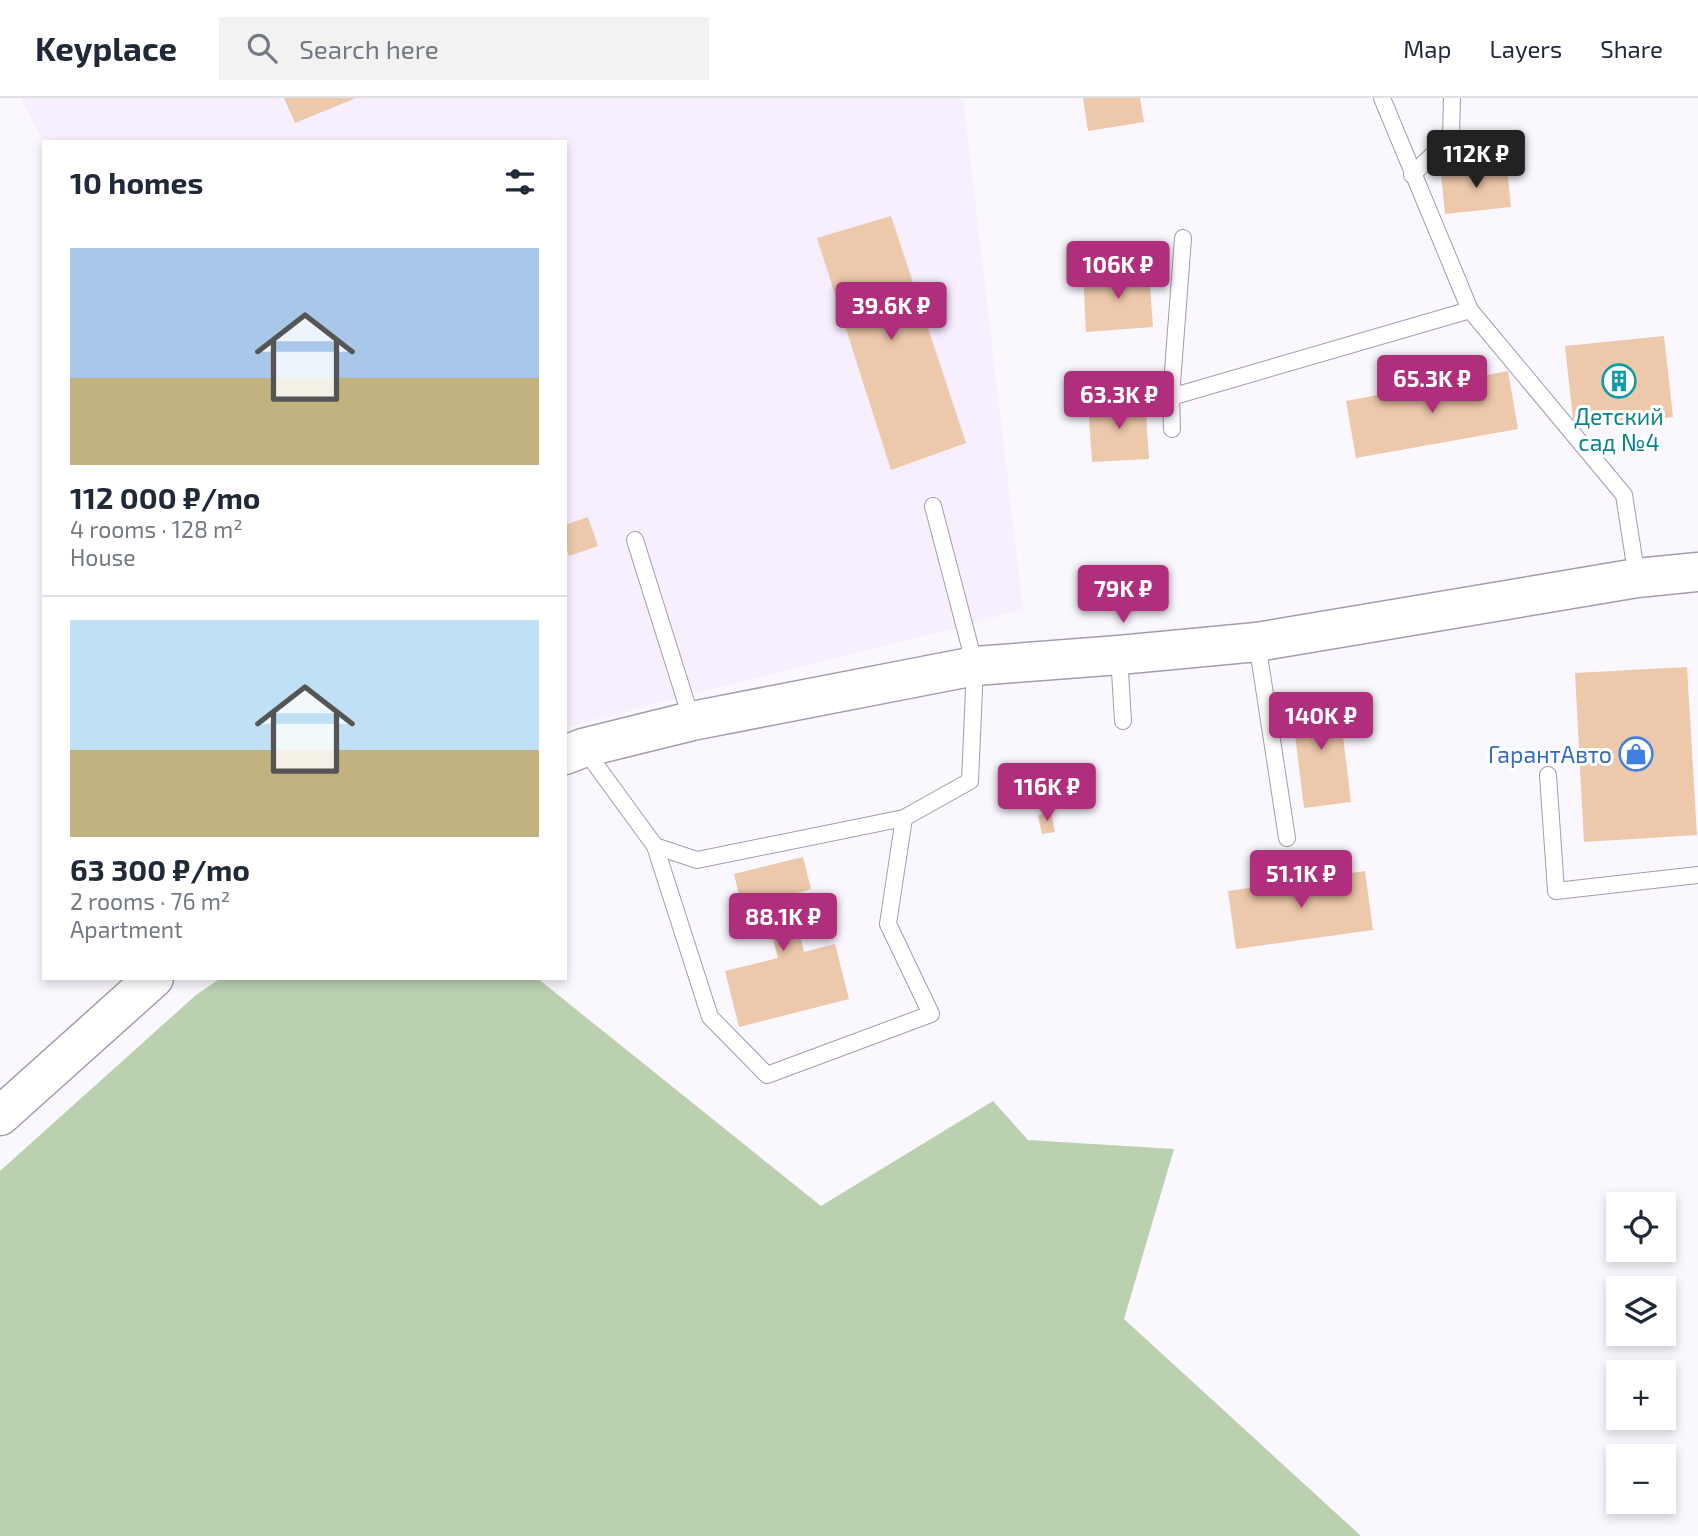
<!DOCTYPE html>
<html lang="en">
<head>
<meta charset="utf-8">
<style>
	body { margin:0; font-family:"Exo 2",sans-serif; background:#f2f2f3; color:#1f2937; height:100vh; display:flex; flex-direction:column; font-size:26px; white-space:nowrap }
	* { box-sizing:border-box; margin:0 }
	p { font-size:23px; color:#747a83 }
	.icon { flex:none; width:38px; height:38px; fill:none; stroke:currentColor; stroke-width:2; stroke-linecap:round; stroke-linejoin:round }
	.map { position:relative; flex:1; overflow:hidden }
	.panel { position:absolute; left:42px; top:42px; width:525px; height:840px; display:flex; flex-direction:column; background:#fff; border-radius:0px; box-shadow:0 4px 10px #0003 }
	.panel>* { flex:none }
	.fabs { position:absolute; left:1606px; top:1094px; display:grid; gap:14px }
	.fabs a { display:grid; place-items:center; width:70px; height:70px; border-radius:0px; background:#fff; box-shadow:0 4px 10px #0003; font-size:35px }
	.price { position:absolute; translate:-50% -60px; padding:0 16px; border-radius:7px; background:#b02f7c; color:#fff; font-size:23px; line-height:46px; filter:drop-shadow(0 2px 4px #0008) }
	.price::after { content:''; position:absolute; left:50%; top:42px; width:21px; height:16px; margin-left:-10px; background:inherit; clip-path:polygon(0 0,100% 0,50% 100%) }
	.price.on { background:#222; color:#fff }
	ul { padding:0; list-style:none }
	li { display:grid; align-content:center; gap:14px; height:371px; padding:0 28px }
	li+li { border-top:2px solid #e0e1e3 }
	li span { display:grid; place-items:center; height:217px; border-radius:0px; color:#555 }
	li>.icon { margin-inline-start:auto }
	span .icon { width:126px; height:126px; fill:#fffc; stroke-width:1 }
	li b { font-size:30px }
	h2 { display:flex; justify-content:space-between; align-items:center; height:84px; padding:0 28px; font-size:30px }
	header { display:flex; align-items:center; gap:42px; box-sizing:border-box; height:98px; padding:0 35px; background:#fff; border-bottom:2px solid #e0e1e3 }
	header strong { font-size:33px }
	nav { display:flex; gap:38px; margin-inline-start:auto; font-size:24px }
	.search { width:490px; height:63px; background:#f2f2f3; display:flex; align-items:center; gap:18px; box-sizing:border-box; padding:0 24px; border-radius:0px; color:#747a83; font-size:26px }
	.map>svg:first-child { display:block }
</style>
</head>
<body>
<header>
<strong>Keyplace</strong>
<div class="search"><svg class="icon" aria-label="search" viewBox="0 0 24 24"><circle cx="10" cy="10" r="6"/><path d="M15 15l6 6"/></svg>Search here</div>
<nav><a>Map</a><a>Layers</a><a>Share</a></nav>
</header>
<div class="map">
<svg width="1698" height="1438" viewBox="0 0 1698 1438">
	<rect width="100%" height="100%" fill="#fbf7ff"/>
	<path fill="#f7eefe" d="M 21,0 L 963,0 L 1023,512 L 565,629 L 565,44 L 44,44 L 44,46 Z"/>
	<path fill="#bad0af" d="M 221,880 L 537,880 L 821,1108 L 993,1003 L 1028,1042 L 1174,1051 L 1124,1221 L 1361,1438 L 0,1438 L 0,1073 L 196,897 Z"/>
	<g fill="#edc8ab">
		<path d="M 284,0 L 356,0 L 295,25 Z"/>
		<path d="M 1083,0 L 1140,0 L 1144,24 L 1088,33 Z"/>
		<path d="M 1507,69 L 1511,109 L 1445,116 L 1441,76 Z"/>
		<path d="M 891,118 L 966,345 L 891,372 L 817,140 Z"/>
		<path d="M 1149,173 L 1153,229 L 1086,234 L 1083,177 Z"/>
		<path d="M 1664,238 L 1673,319 L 1574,330 L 1565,248 Z"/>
		<path d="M 1508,273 L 1518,331 L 1356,360 L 1346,303 Z"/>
		<path d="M 1145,301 L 1149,361 L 1092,364 L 1088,305 Z"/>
		<path d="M 588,419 L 598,448 L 569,458 L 565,447 L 565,427 Z"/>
		<path d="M 1687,569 L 1697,737 L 1584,744 L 1575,575 Z"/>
		<path d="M 1338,598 L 1351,704 L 1304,710 L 1291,604 Z"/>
		<path d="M 1051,714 L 1055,734 L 1042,736 L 1038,717 Z"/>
		<path d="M 803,759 L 811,791 L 790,797 L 804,854 L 835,846 L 849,901 L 739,929 L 725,873 L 778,860 L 763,803 L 742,809 L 734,776 Z"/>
		<path d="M 1365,773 L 1373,832 L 1236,851 L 1228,793 Z"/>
	</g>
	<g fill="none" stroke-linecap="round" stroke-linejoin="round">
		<defs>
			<g id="lane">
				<path d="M 1382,0 L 1470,212 L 1624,397 L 1637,480"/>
				<path d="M 1412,77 L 1451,39 L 1452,0"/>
				<path d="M 1171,299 L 1470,212"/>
				<path d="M 1172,331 L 1171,299 L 1183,140"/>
				<path d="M 635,442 L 692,623"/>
				<path d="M 1257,544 L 1287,740"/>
				<path d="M 1119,557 L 1123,623"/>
				<path d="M 585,652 L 655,748 L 697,762 L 904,720 L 970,683 L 975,568 L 933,408"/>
				<path d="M 1548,677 L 1556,793 L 1698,777"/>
				<path d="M 655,748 L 710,919 L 767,977 L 931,916 L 888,826 L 904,720"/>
			</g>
			<g id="secondary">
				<path d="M 565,657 L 583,650 L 692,623 L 975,568 L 1119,557 L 1257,544 L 1637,480 L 1698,474"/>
				<path d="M 0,1018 L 154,880"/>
			</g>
		</defs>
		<use href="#lane" stroke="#a59bad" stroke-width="18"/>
		<use href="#secondary" stroke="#a59bad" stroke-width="41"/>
		<use href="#lane" stroke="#fff" stroke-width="16"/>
		<use href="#secondary" stroke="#fff" stroke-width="38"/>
	</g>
	<defs>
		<symbol id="building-ring" viewBox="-11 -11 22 22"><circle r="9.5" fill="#fff" stroke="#0f9aa8" stroke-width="1.5"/><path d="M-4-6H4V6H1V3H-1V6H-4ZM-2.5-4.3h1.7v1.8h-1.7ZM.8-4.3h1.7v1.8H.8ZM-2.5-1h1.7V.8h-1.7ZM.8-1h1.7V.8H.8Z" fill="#0f9aa8"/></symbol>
		<symbol id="shop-ring" viewBox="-11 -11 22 22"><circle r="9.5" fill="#fff" stroke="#3f7fe0" stroke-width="1.5"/><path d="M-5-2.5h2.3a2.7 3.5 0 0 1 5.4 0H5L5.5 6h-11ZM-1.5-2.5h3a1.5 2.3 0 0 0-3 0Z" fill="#3f7fe0"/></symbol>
	</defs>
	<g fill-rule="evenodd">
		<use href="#building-ring" x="1600" y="264" width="38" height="38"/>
		<use href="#shop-ring" x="1617" y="637" width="38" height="38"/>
	</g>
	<g text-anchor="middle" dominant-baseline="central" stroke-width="6" stroke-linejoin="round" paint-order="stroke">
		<g font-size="23" fill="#0d838f" stroke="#fff">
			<text x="1619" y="318">Детский<tspan x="1619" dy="26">сад №4</tspan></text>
		</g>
		<g font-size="23" fill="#366cbe" stroke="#fff" text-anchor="end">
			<text x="1612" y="656">ГарантАвто</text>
		</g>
	</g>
</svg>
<div class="fabs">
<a><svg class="icon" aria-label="locate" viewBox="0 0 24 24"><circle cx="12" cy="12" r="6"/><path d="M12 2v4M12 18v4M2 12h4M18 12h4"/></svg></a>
<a><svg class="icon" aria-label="layers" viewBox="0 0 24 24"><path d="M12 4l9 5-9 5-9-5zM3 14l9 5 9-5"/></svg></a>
<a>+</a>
<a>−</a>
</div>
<b class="price on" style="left:1476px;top:92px">112K ₽</b>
<b class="price" style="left:1118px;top:203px">106K ₽</b>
<b class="price" style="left:891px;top:244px">39.6K ₽</b>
<b class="price" style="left:1432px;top:317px">65.3K ₽</b>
<b class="price" style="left:1119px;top:333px">63.3K ₽</b>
<b class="price" style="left:1123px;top:527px">79K ₽</b>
<b class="price" style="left:1321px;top:654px">140K ₽</b>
<b class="price" style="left:1047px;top:725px">116K ₽</b>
<b class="price" style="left:1301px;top:812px">51.1K ₽</b>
<b class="price" style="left:783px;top:855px">88.1K ₽</b>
<section class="panel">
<h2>10 homes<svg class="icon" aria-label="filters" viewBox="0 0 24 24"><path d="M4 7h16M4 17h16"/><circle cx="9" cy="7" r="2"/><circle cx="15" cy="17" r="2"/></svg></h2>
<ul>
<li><span style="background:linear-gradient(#a9c7e8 60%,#c2b280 0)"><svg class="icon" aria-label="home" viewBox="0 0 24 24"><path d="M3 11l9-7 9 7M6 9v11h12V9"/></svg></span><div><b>112 000 ₽/mo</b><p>4 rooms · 128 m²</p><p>House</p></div></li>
<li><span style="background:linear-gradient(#bfe0f5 60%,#c2b280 0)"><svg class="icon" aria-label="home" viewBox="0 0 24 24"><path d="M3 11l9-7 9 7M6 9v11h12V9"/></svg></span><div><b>63 300 ₽/mo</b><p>2 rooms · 76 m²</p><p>Apartment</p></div></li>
</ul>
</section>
</div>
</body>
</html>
